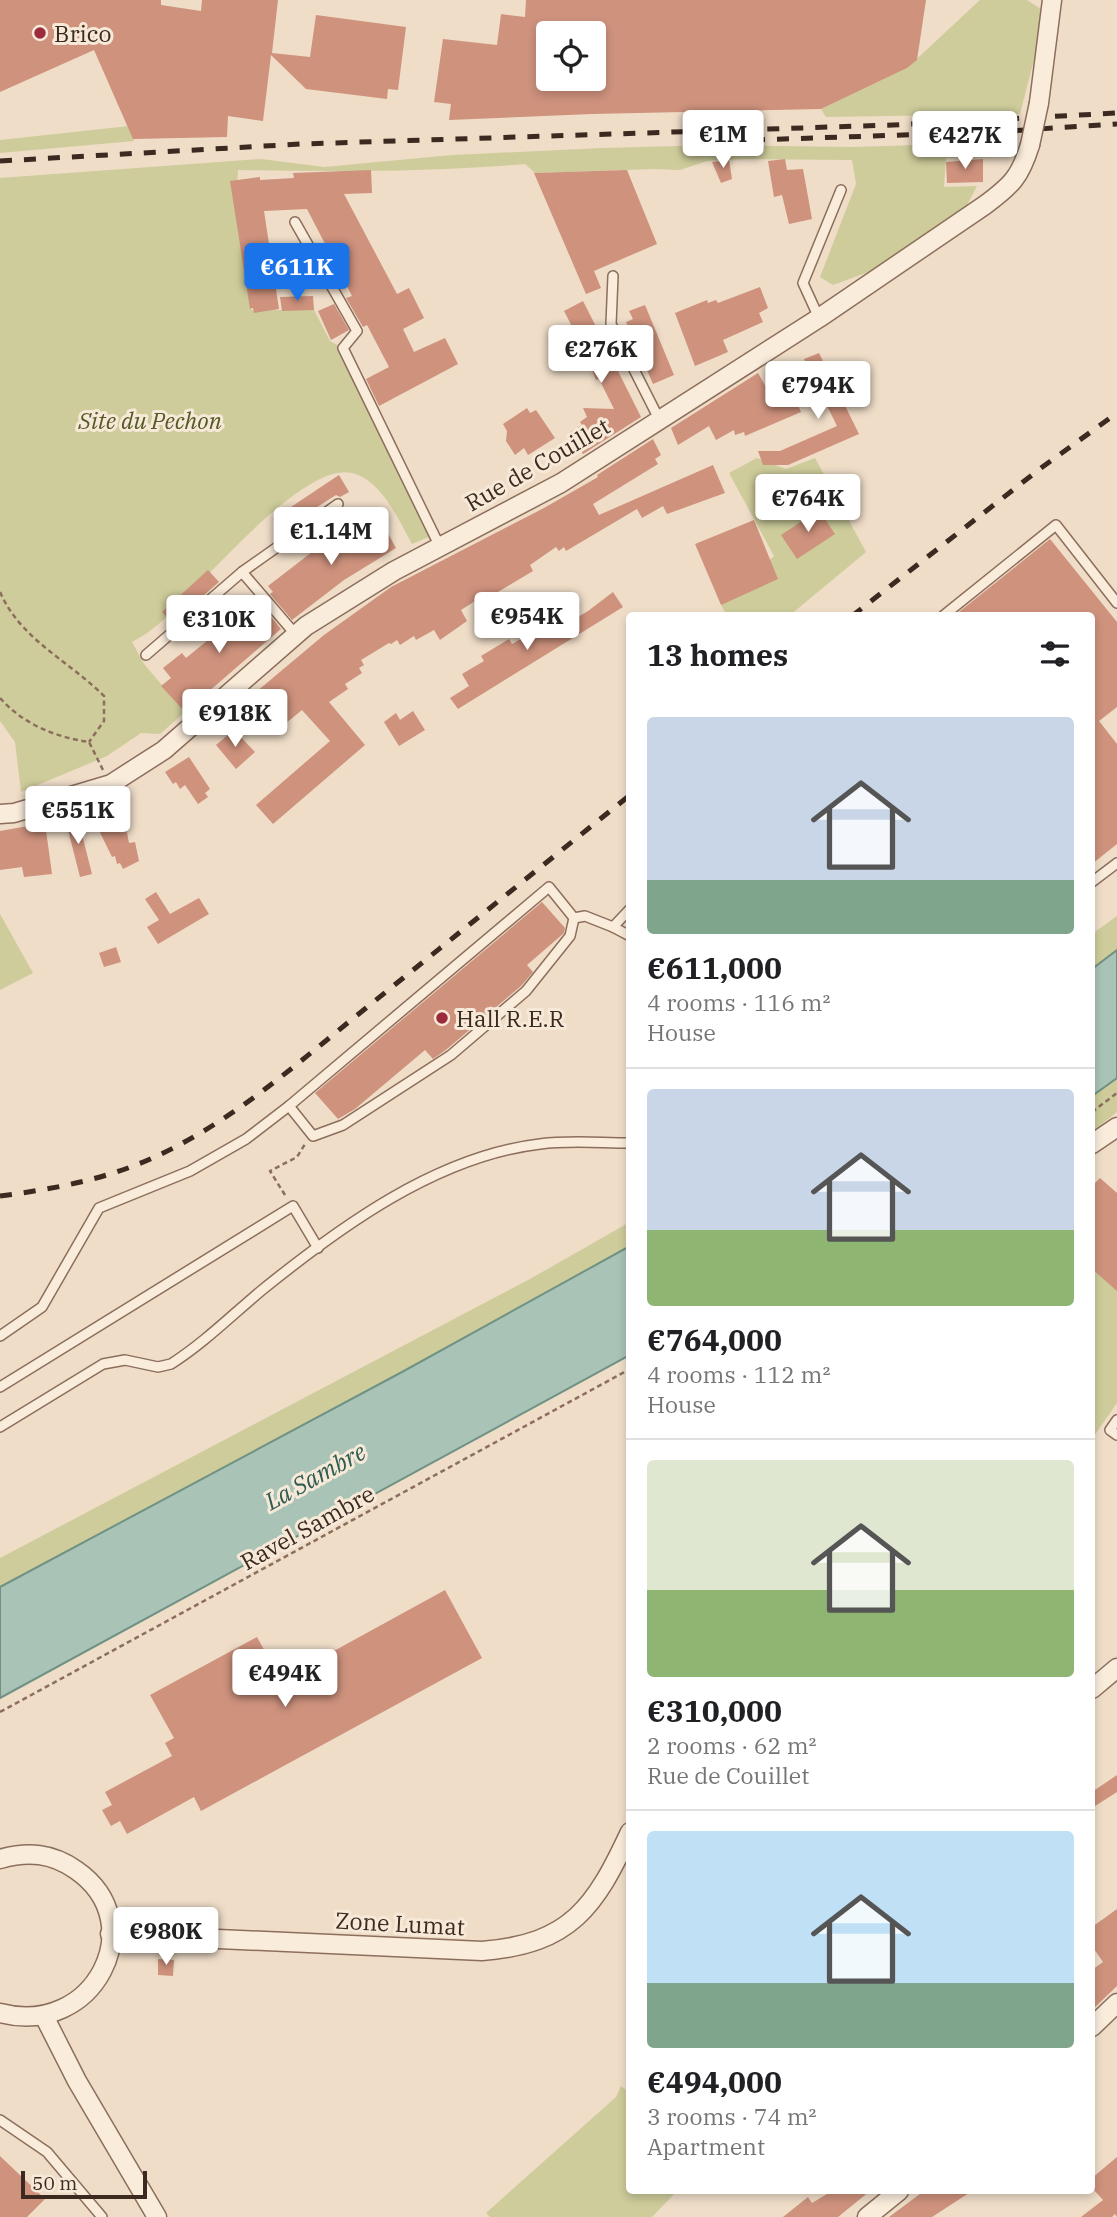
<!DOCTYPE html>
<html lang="en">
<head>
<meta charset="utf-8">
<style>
	body { margin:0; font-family:"IBM Plex Serif",serif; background:#f2f2f2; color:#202124; height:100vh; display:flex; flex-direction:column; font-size:26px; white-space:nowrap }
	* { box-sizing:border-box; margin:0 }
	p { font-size:23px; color:#757577 }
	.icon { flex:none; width:38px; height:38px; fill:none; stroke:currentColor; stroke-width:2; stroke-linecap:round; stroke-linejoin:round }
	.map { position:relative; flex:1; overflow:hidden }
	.panel { position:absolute; left:626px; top:612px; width:469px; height:1582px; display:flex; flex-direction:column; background:#fff; border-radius:7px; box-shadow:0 4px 10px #0003 }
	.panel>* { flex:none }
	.buttons { position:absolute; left:536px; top:21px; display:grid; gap:14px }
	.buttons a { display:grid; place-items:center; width:70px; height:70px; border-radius:7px; background:#fff; box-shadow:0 4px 10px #0003; font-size:35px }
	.scale { position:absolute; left:21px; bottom:18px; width:126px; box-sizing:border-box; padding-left:7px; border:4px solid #3c2920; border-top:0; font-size:19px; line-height:24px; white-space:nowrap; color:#3c2920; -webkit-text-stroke:5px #f6e9d8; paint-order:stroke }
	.price { position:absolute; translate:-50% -60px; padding:0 16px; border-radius:7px; background:#fff; color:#222; font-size:23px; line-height:46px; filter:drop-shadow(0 2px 4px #0008) }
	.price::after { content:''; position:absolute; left:50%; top:42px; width:21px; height:16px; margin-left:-10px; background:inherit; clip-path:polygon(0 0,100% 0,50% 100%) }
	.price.selected { background:#1a73e8; color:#fff }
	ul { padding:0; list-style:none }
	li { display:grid; align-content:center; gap:14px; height:371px; padding:0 21px }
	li+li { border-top:2px solid #e0e0e0 }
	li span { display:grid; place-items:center; height:217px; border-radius:7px; color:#555 }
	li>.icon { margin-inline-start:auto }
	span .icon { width:126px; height:126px; fill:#fffc; stroke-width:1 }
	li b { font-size:30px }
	h2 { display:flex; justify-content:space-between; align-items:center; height:84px; padding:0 21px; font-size:30px }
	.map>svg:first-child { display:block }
</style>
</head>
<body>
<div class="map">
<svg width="1117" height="2217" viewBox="0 0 1117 2217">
	<rect width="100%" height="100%" fill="#efddc8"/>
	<g fill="#cecc9b">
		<path d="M 980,0 L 1027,0 L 1041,9 L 1037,48 L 1020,114 L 826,117 L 821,109 L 907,68 Z"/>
		<path d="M 129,126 L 134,141 L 0,153 L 0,140 Z"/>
		<path d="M 1015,142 L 1015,157 L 946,158 L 944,187 L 977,186 L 966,207 L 874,270 L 833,285 L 820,277 L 856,184 L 852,160 L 747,159 L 707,161 L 680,170 L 655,169 L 535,173 L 525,164 C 429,172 334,172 238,170 L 236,218 L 251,310 L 314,310 L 330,341 L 343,348 L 431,536 L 412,544 C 399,521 382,480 352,473 C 301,460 194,596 155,627 C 148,633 140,637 132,642 L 144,664 L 185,712 L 160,734 L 141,733 L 107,756 L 21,792 L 15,742 L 0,721 L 0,178 L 261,159 L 324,167 L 452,155 L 602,148 L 717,145 L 852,147 Z"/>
		<path d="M 757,458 L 786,469 L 815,458 L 866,552 L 789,616 L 727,616 L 721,605 L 774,556 L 729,473 Z"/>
		<path d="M 0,914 L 33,973 L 0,990 Z"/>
		<path d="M 1117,916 L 1117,950 L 1092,969 L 1092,934 Z"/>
		<path d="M 1117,1078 L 1117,1112 L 1092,1132 L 1092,1096 Z"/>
		<path d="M 630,1222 L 630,1246 L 402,1372 L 0,1587 L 0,1558 L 530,1279 Z"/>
		<path d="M 1092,1268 L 1117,1290 L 1117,1403 L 1092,1439 Z"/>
		<path d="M 621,2086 L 630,2093 L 630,2191 L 677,2191 L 652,2217 L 490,2217 L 486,2213 L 616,2097 Z"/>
	</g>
	<g fill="#a9c3b7" stroke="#6f9284" stroke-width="2">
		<path d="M 1117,950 L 1117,1078 L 1092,1096 L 1092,969 Z"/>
		<path d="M 630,1246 L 630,1355 L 0,1698 L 0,1587 L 402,1372 Z"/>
	</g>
	<g fill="#ce927d" fill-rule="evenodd">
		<path d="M 0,0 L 161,0 L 161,5 L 201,11 L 202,0 L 278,0 L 272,53 L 310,57 L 316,15 L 406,27 L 398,90 L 388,89 L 387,99 L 306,89 L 271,55 L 263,121 L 228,116 L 227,137 L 133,139 L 94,50 L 0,92 Z"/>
		<path d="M 526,0 L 926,0 L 917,60 L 907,68 L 821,109 L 592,114 L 449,120 L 451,104 L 434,102 L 443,39 L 497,45 L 501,14 L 525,17 ZM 548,33 L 593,33 L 593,79 L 548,79 Z"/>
		<path d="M 785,159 L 787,170 L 803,169 L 812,219 L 789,224 L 782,195 L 774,197 L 768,161 Z"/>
		<path d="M 983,159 L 983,182 L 947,183 L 946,162 Z"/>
		<path d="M 729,160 L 732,179 L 721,183 L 712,162 Z"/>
		<path d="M 371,170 L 372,193 L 344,194 L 397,294 L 409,288 L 424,318 L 403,329 L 414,352 L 445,338 L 458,364 L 379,406 L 366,379 L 389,367 L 367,325 L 363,327 L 346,298 L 352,296 L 307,209 L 264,211 L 279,309 L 254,313 L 253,308 L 250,309 L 230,181 L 260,177 L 260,180 L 294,178 L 293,173 Z"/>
		<path d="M 627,170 L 657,244 L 594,271 L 601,288 L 586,294 L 534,173 Z"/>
		<path d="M 760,287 L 768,308 L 759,313 L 763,322 L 723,340 L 728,352 L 695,366 L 675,313 L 707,300 L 708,303 L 716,300 L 718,303 Z"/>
		<path d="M 313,296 L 314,310 L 282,311 L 280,297 Z"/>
		<path d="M 583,301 L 613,360 L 620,357 L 625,368 L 618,371 L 641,417 L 583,454 L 569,433 L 582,425 L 580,422 L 587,417 L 583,408 L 614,409 L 599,379 L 596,380 L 592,370 L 594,369 L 564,311 Z"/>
		<path d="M 334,304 L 349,330 L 331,340 L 318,311 Z"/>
		<path d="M 645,305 L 674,375 L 653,384 L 643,361 L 638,363 L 632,351 L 637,348 L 626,322 L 633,319 L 629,311 Z"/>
		<path d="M 819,353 L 859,434 L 788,465 L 763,465 L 758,451 L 780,451 L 837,426 L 804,359 Z"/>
		<path d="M 758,373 L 774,401 L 792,392 L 801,412 L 745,436 L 744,432 L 735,435 L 734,430 L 716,440 L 709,426 L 678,445 L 671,428 Z"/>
		<path d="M 527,408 L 530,413 L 536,410 L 555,438 L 528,455 L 524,448 L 515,455 L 506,441 L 507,431 L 503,424 Z"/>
		<path d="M 653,439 L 661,455 L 655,459 L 658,464 L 593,504 L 599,515 L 713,465 L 725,493 L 667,514 L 663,506 L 642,518 L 637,509 L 566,551 L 564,547 L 559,551 L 556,547 L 530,565 L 533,571 L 488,598 L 486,594 L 461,610 L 467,621 L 440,640 L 434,630 L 416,640 L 414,636 L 400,645 L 397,640 L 391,644 L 389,643 L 361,660 L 364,665 L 359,668 L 362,673 L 345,684 L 348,689 L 329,702 L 365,745 L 273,824 L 256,805 L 330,741 L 302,710 L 285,724 L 256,692 L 324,635 L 391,587 L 544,508 L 598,477 L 597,475 Z"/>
		<path d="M 339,475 L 349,492 L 340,497 L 336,495 L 281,530 L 273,519 Z"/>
		<path d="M 819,510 L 835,534 L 797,559 L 781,535 Z"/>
		<path d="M 378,515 L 396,548 L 344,580 L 292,620 L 270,594 L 273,592 L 268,586 L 329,539 L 332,544 Z"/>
		<path d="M 754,520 L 778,579 L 721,605 L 695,544 Z"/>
		<path d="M 1050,539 L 1117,622 L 1117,707 L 1099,721 L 1117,744 L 1117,844 L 1092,864 L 1092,616 L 954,616 Z"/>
		<path d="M 208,570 L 219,582 L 172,623 L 162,612 Z"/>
		<path d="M 613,592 L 623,607 L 458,709 L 450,698 L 469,686 L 462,674 L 484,661 L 481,656 L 509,639 L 512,644 L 535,631 L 540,638 L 556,630 L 588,611 Z"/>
		<path d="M 260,603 L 281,629 L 185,712 L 161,686 L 171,678 L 163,668 L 182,653 L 186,658 L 224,627 L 221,623 L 239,607 L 241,609 L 246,604 L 251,610 Z"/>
		<path d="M 413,711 L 425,730 L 399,746 L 384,722 L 396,713 L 400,720 Z"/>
		<path d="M 234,730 L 255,752 L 236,769 L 216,745 Z"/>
		<path d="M 189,757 L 210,789 L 205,793 L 208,797 L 198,804 L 185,785 L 180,789 L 176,782 L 173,784 L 165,772 Z"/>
		<path d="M 113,806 L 118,829 L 126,827 L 129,843 L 135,842 L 139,861 L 123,869 L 120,863 L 117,864 L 115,856 L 112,857 L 90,812 Z"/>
		<path d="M 77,815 L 92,874 L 80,877 L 65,818 Z"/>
		<path d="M 45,823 L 52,874 L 24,877 L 22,867 L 0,870 L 0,831 Z"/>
		<path d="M 156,892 L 170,914 L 199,898 L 209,914 L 158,944 L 147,927 L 159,920 L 145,899 Z"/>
		<path d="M 542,902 L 565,928 L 564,933 L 527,965 L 533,972 L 521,986 L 447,1049 L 433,1059 L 425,1050 L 355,1109 L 338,1119 L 315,1093 Z"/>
		<path d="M 116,947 L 121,962 L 104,967 L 99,953 Z"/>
		<path d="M 1100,1178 L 1117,1193 L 1117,1291 L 1092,1269 L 1092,1186 Z"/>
		<path d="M 445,1590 L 482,1658 L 201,1811 L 194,1797 L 127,1834 L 120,1821 L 111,1826 L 102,1810 L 112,1805 L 105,1792 L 172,1756 L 165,1743 L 174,1738 L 150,1695 L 257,1637 L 281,1680 Z"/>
		<path d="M 1117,1775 L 1117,1792 L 1092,1808 L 1092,1792 Z"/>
		<path d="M 1117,1909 L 1117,1986 L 1092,2010 L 1092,1970 L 1103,1962 L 1092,1946 L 1092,1927 Z"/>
		<path d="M 158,1959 L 174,1960 L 173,1976 L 158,1975 Z"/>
		<path d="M 0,2156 L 45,2199 L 27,2217 L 0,2217 Z"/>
		<path d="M 1117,2157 L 1117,2217 L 1115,2214 L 1112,2217 L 1081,2217 L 1103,2200 L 1092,2188 L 1092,2178 Z"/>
		<path d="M 832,2191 L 870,2191 L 838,2217 L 783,2217 L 808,2197 L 812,2203 Z"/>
		<path d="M 924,2191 L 972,2191 L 932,2217 L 889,2217 Z"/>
	</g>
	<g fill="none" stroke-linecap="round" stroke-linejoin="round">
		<defs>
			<g id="service">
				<path d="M 295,222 L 357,331 L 343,348 L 440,547"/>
				<path d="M 613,276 L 611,324 L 660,421"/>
				<path d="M 819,318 L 803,283 L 841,190"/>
				<path d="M 242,572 L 296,635"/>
				<path d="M 943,616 L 1056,525 L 1117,603"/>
				<path d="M 146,655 L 242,572 L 338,504"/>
				<path d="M 1092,882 L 1117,863"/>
				<path d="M 613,927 L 630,936"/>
				<path d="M 289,1106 L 313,1136 L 343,1125 L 451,1055 L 526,991 L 570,936 L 574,918"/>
				<path d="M 0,1336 L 42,1307 L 99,1208 L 190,1171 L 246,1139 L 289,1106 L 549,887 L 574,918 L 585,916 L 613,927 L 630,909"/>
				<path d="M 0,1387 L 293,1206 L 318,1248"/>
				<path d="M 1117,1420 L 1110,1430 L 1117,1435"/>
				<path d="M 0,1427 L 103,1364 L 125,1360 L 158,1367 L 171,1364 C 204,1343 232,1315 262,1290 C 340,1227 437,1156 540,1144 C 569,1140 600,1143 630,1143"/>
				<path d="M 0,2120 L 47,2152 L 102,2217"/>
			</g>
			<g id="minor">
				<path d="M 1039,103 L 1052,0"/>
				<path d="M 0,814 L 14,813 L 111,784 L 164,750 L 306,626 L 394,571 L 561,483 L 819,318 L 985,205 C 1012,185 1020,177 1030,145"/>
				<path d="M 1092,1144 L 1117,1127"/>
				<path d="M 1092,1689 L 1117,1668"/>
				<path d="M 0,1859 C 28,1851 52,1853 76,1870 C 153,1923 94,2038 0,2013"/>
				<path d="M 110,1934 L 482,1951 C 571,1944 595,1907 630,1832"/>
				<path d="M 44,2016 L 77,2081 L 157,2217"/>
				<path d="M 1092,2027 L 1117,2003"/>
				<path d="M 867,2217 L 899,2191"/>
			</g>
		</defs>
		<use href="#service" stroke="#8c6e5c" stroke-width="12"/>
		<use href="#minor" stroke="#8c6e5c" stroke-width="21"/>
		<g stroke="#8c6e5c" stroke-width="2.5" stroke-dasharray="5 3.5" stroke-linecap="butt">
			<path d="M 0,592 C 21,640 69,661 104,696 L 104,721 L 89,742"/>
			<path d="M 0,698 C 23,724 55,737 89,742 L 103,770"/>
			<path d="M 1092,1112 L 1117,1093"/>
			<path d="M 285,1195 L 270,1171 L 297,1157 L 305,1144"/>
			<path d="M 0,1712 L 630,1369"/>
		</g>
		<use href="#service" stroke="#faecdb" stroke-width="9"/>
		<use href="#minor" stroke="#faecdb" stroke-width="18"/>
		<g stroke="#3c2920" stroke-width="5" stroke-dasharray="12 12" stroke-linecap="butt">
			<path d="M 753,140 L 992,132 L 1117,124"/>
			<path d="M 0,161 L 301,144 L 893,125 L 1117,113"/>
			<path d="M 852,616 L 1041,468 L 1117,413"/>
			<path d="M 0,1196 C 54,1189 109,1179 159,1155 C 236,1119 300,1061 366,1008 C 454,937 542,866 630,795"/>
		</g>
		<defs>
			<path id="minor-bridge" d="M 1030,145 L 1039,103"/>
		</defs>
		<use href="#minor-bridge" stroke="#8c6e5c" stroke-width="21" stroke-linecap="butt"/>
		<use href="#minor-bridge" stroke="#faecdb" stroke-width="18"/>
	</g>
	<g fill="#9c2b3e" stroke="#f6e9d8" stroke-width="2.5">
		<circle cx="40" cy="33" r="7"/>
		<circle cx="442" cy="1018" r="7"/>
	</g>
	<g text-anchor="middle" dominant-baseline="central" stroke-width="6" stroke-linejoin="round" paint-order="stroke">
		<g font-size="23" fill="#3c2920" stroke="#f6e9d8" text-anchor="start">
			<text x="54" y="33">Brico</text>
			<text x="456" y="1018">Hall R.E.R</text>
		</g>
		<g font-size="23" font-style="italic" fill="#545926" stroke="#f6e9d8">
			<text x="150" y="420">Site du Pechon</text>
		</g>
		<g font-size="23" fill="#3c2920" stroke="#f6e9d8">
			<text transform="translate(537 464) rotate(-30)">Rue de Couillet</text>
			<text transform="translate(307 1527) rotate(-29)">Ravel Sambre</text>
			<text transform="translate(400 1923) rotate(3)">Zone Lumat</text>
		</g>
		<g font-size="24" font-style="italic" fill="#2f5c52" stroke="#f6e9d8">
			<text transform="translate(315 1476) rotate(-29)">La Sambre</text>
		</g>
	</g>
</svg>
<div class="buttons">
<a><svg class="icon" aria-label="locate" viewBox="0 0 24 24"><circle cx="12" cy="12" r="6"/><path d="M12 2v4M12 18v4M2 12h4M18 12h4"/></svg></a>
</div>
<div class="scale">50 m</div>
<b class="price" style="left:723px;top:170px">€1M</b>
<b class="price" style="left:965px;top:171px">€427K</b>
<b class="price selected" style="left:297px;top:303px">€611K</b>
<b class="price" style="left:601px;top:385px">€276K</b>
<b class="price" style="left:818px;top:421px">€794K</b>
<b class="price" style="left:808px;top:534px">€764K</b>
<b class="price" style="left:331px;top:567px">€1.14M</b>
<b class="price" style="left:527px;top:652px">€954K</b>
<b class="price" style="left:219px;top:655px">€310K</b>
<b class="price" style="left:235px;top:749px">€918K</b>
<b class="price" style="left:78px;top:846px">€551K</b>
<b class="price" style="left:285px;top:1709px">€494K</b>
<b class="price" style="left:166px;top:1967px">€980K</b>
<section class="panel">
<h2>13 homes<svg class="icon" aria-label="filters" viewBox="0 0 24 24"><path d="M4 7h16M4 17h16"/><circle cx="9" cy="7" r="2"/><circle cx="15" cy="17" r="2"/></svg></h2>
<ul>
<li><span style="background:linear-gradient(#c9d6e8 75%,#7fa58c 0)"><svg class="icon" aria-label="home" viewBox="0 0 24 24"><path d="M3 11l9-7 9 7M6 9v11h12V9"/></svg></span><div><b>€611,000</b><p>4 rooms · 116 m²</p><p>House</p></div></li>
<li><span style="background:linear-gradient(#c9d6e8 65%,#8fb573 0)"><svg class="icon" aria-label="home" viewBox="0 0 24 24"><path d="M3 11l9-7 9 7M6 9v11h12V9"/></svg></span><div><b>€764,000</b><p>4 rooms · 112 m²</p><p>House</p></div></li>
<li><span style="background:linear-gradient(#dfe7d0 60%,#8fb573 0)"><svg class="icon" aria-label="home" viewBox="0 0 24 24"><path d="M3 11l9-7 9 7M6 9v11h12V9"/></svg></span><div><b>€310,000</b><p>2 rooms · 62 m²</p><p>Rue de Couillet</p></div></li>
<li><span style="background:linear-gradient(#bfe0f5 70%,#7fa58c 0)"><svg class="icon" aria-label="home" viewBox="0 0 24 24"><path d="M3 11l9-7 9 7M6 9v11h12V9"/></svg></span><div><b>€494,000</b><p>3 rooms · 74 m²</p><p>Apartment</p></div></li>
</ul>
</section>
</div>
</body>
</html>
